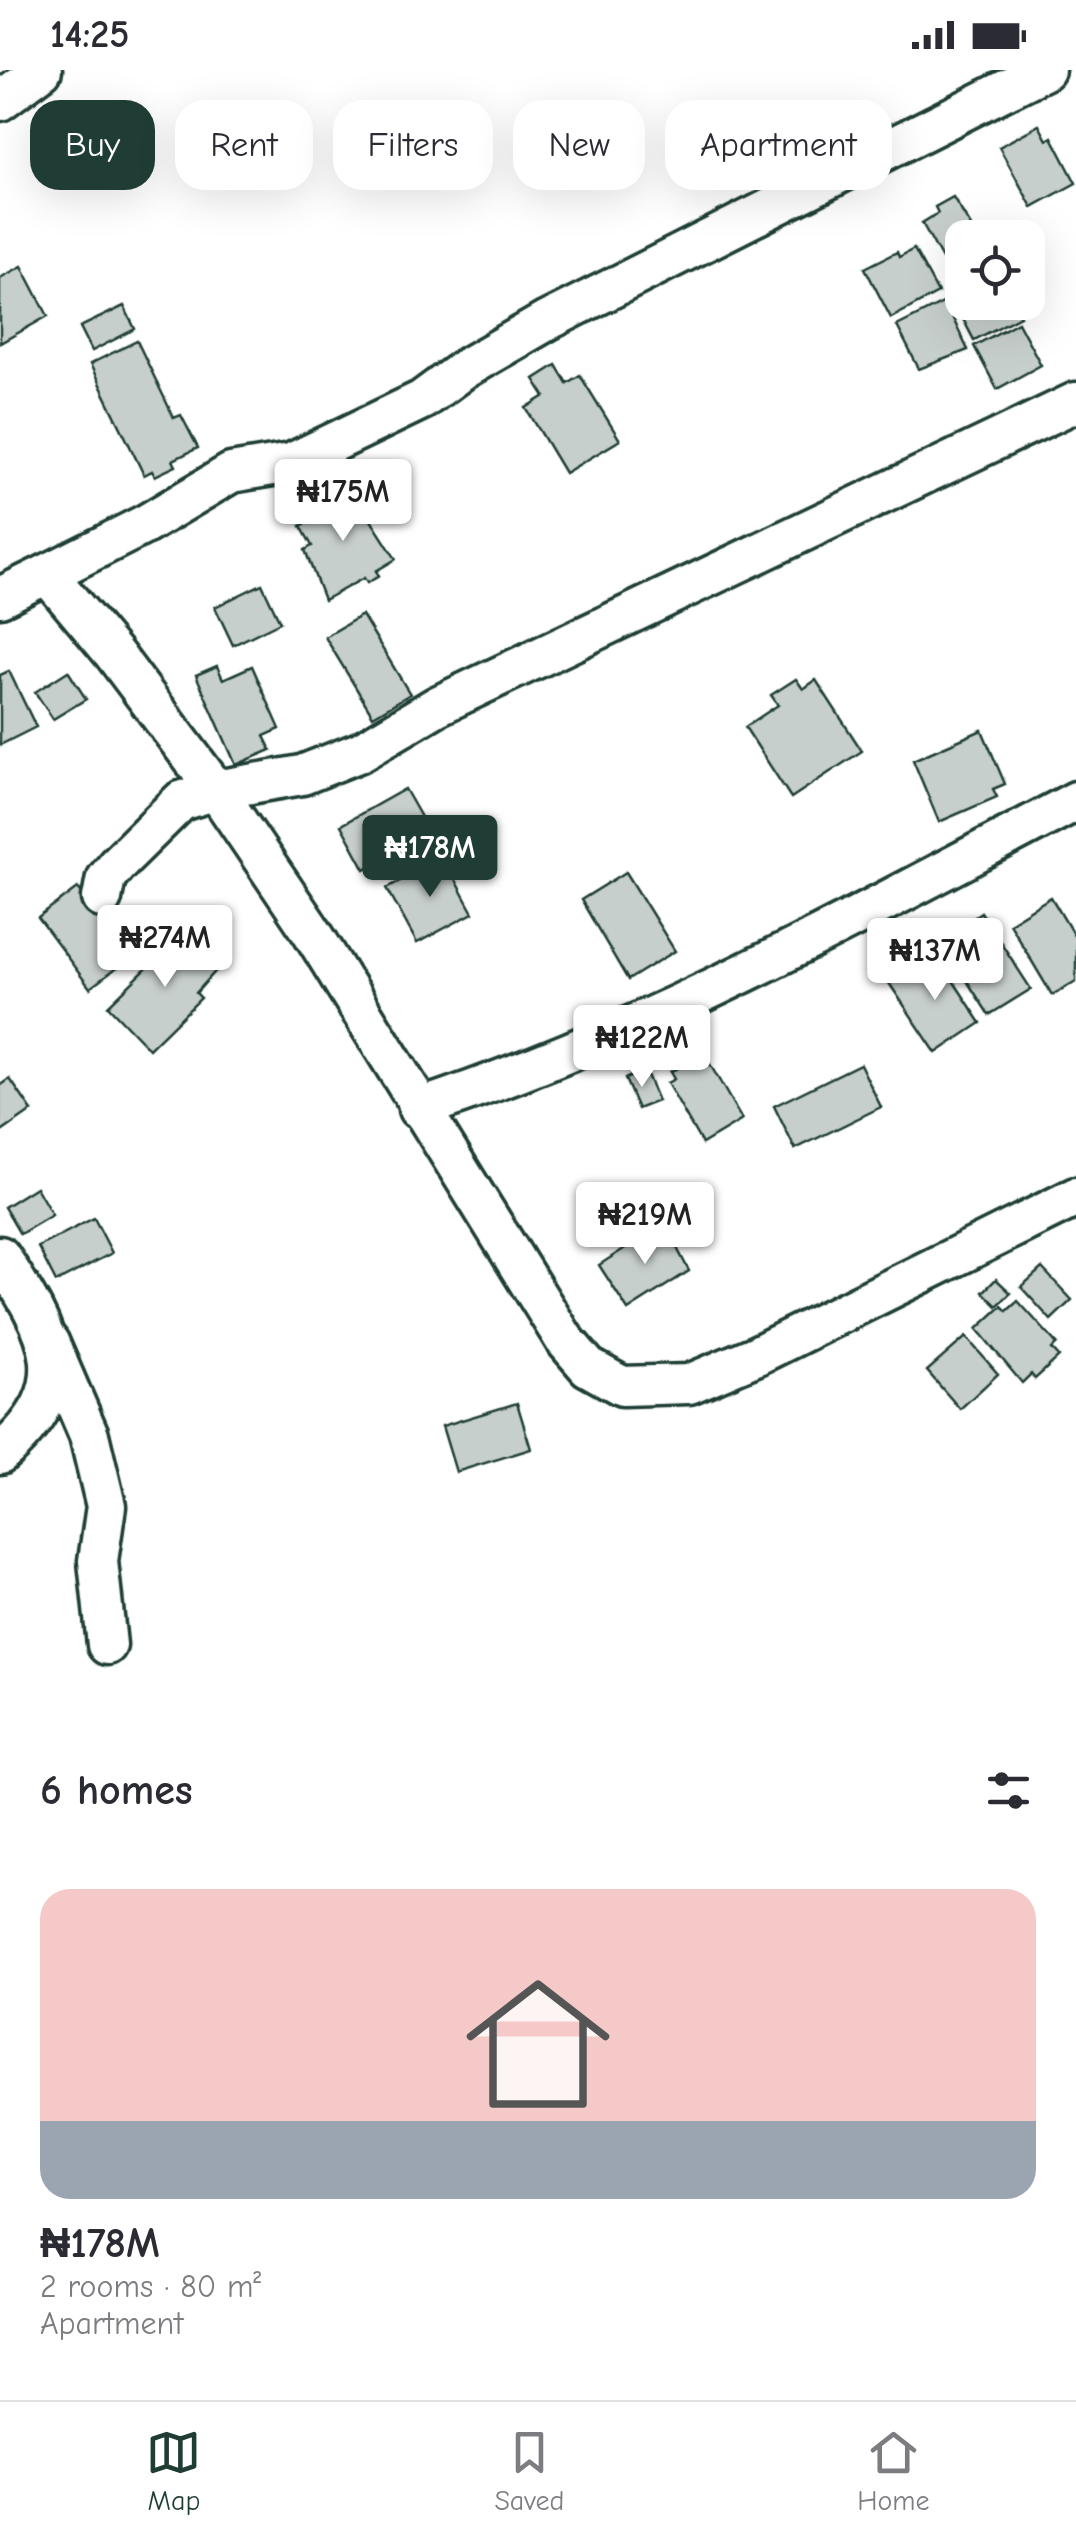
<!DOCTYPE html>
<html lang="en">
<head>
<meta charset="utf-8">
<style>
	body { margin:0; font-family:"Comic Neue",sans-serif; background:#f2f2f3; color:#2b2b33; height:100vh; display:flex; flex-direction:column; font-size:38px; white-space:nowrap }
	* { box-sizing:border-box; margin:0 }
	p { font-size:32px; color:#7c7c81 }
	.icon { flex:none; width:55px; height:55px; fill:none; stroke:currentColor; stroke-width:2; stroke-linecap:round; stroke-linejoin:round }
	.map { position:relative; height:1660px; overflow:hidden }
	.details { display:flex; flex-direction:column; background:#fff; flex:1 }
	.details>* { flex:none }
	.hud { position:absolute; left:30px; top:30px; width:1018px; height:90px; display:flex; gap:20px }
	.buttons { position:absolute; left:945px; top:150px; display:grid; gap:20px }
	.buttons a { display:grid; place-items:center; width:100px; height:100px; border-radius:20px; background:#fff; box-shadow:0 10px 40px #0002; font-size:50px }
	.price { position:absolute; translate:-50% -85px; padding:0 22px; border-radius:10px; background:#fff; color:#222; font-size:32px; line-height:65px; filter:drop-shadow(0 2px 5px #0008) }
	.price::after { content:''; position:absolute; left:50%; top:60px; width:30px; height:22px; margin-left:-15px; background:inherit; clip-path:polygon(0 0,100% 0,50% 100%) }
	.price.current { background:#1f3d34; color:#fff }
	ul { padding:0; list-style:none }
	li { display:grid; align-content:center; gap:20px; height:530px; padding:0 40px }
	li span { display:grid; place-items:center; height:310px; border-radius:30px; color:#555 }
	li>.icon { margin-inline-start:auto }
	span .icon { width:180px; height:180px; fill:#fffc; stroke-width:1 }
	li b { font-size:42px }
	h2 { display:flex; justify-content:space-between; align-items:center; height:120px; padding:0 40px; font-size:42px }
	.pill { padding:0 35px; border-radius:30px; background:#fff; box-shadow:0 10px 40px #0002; font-size:35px; line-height:90px }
	.pill.current { background:#1f3d34; color:#fff }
	.status { display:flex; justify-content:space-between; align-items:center; height:70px; padding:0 50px; background:#fff; direction:ltr }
	.status svg { height:28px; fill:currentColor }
	.dock { display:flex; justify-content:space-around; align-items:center; height:140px; border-top:2px solid #e1e1e2; background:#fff; font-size:28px; color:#7c7c81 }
	.dock a { display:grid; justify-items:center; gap:5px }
	.dock .current { color:#1f3d34 }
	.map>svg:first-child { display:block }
</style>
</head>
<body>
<div class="status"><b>14:25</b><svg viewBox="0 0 49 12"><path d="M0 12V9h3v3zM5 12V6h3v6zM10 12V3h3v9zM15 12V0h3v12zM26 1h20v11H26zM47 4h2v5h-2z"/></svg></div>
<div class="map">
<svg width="1076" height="1660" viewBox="0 0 1076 1660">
	<rect width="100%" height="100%" fill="#fff"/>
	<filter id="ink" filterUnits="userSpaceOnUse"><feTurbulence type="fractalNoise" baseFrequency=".01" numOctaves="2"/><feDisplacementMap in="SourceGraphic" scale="20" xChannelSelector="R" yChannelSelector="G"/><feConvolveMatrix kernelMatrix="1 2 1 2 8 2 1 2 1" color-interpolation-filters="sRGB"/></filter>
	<g filter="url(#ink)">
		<g fill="#c7cfcc" stroke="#1f3d34" stroke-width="2.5">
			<path d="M 1039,55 L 1047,70 L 1052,67 L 1076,113 L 1032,137 L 999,77 Z"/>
			<path d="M 953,127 L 978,168 L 962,168 L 962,204 L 953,209 L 922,153 L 938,143 L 935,137 Z"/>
			<path d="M 914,179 L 938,223 L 891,248 L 865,198 L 897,182 L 899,187 Z"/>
			<path d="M 22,196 L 48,246 L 0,273 L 0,208 Z"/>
			<path d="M 962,222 L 962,232 L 1013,232 L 1020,246 L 974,270 L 952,228 Z"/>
			<path d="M 945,232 L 968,280 L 919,299 L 897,256 Z"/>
			<path d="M 124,236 L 135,259 L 92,281 L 80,257 Z"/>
			<path d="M 1018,252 L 1041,295 L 997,319 L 974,276 Z"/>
			<path d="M 137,271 L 174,348 L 181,345 L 198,378 L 173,390 L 176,396 L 155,406 L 152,401 L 144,405 L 90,294 Z"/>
			<path d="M 556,295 L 567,313 L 580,305 L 620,370 L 565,403 L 526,338 L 545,326 L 534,309 Z"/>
			<path d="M 334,418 L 342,432 L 355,425 L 396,489 L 376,501 L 379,506 L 367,513 L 364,508 L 324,530 L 305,480 L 312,476 L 301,456 L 315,448 L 307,433 Z"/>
			<path d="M 262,514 L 280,552 L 233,575 L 215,537 Z"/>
			<path d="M 362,545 L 410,624 L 373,646 L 325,567 Z"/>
			<path d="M 217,596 L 223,609 L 252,596 L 280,659 L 264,666 L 271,680 L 236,695 L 196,605 Z"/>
			<path d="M 9,601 L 36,657 L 0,675 L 0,605 Z"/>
			<path d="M 68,601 L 86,629 L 53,649 L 35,622 Z"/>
			<path d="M 796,609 L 803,619 L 816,610 L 862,681 L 791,728 L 745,657 L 778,635 L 771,625 Z"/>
			<path d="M 982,660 L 1005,714 L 993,719 L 997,727 L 939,752 L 913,690 Z"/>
			<path d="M 405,719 L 430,763 L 365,799 L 341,755 Z"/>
			<path d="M 443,788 L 473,843 L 417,873 L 387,818 Z"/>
			<path d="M 626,802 L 675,881 L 628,910 L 581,830 Z"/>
			<path d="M 78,818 L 130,888 L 90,918 L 38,848 Z"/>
			<path d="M 1051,827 L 1076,869 L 1076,911 L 1052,925 L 1009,853 Z"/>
			<path d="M 981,842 L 1031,919 L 989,945 L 940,869 Z"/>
			<path d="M 184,862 L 221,895 L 196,923 L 201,928 L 149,979 L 108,936 Z"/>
			<path d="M 935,883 L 981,953 L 936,983 L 889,913 Z"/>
			<path d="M 707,989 L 742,1050 L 702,1074 L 667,1013 L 674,1009 L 670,1002 L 690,991 L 694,997 Z"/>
			<path d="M 860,994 L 881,1037 L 795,1079 L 774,1036 Z"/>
			<path d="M 645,1000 L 658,1031 L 638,1039 L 625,1009 Z"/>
			<path d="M 10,1009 L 32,1041 L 0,1063 L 0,1016 Z"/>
			<path d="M 36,1117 L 52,1145 L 20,1164 L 4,1137 Z"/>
			<path d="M 94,1148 L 112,1183 L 56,1212 L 38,1177 Z"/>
			<path d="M 664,1153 L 689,1201 L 628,1240 L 599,1195 Z"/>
			<path d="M 1042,1198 L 1072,1230 L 1051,1250 L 1021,1217 Z"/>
			<path d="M 996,1209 L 1011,1223 L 997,1236 L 983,1222 Z"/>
			<path d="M 1018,1231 L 1057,1274 L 1052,1279 L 1059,1287 L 1035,1309 L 1031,1304 L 1022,1313 L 977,1259 L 1002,1236 L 1007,1241 Z"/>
			<path d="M 966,1267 L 998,1304 L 960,1339 L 927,1301 Z"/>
			<path d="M 517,1333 L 531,1379 L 456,1402 L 442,1356 Z"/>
		</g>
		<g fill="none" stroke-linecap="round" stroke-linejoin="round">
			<defs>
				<g id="minor">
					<path d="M 0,31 L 42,0"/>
					<path d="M 47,504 L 146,454 L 231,403 L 291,393 L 422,330 L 464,299 L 547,251 L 1045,0"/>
					<path d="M 0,527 L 47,504 L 114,584 L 216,720 L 312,862 L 564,1269 L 588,1297 L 622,1316 L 689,1314 L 755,1286 L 1076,1127"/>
					<path d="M 102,828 L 106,807 L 117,794 L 181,731 L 216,720 L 302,705 L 360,682 L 437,636 L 1076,332"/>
					<path d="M 418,1039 C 650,962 860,844 1076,731"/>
					<path d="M 0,1186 C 50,1262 82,1315 0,1384"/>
					<path d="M 49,1272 L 89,1365 L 106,1436 L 98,1491 L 107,1575"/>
				</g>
			</defs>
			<use href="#minor" stroke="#1f3d34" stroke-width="45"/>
			<use href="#minor" stroke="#fff" stroke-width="38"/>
		</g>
	</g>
</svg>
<div class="buttons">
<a><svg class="icon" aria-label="locate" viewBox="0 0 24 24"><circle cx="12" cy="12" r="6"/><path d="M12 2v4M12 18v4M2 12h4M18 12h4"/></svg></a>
</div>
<b class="price" style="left:343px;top:474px">₦175M</b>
<b class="price current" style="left:430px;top:830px">₦178M</b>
<b class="price" style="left:165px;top:920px">₦274M</b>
<b class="price" style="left:935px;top:933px">₦137M</b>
<b class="price" style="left:642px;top:1020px">₦122M</b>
<b class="price" style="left:645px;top:1197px">₦219M</b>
<div class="hud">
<a class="pill current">Buy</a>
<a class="pill">Rent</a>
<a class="pill">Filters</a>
<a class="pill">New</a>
<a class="pill">Apartment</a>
</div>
</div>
<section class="details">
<h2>6 homes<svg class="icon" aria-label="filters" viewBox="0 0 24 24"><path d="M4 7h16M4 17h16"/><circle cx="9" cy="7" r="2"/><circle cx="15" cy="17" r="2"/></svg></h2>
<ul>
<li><span style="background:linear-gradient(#f6c9c9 75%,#9aa5b1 0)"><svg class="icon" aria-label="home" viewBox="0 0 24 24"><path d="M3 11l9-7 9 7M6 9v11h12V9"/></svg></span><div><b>₦178M</b><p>2 rooms · 80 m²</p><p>Apartment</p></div></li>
</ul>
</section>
<nav class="dock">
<a class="current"><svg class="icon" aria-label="map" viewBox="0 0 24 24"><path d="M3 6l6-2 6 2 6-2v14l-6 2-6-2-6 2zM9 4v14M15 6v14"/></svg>Map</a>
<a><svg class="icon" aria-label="saved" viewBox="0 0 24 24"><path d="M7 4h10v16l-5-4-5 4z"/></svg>Saved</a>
<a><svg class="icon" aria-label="home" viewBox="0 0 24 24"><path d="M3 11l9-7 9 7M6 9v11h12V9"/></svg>Home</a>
</nav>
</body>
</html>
